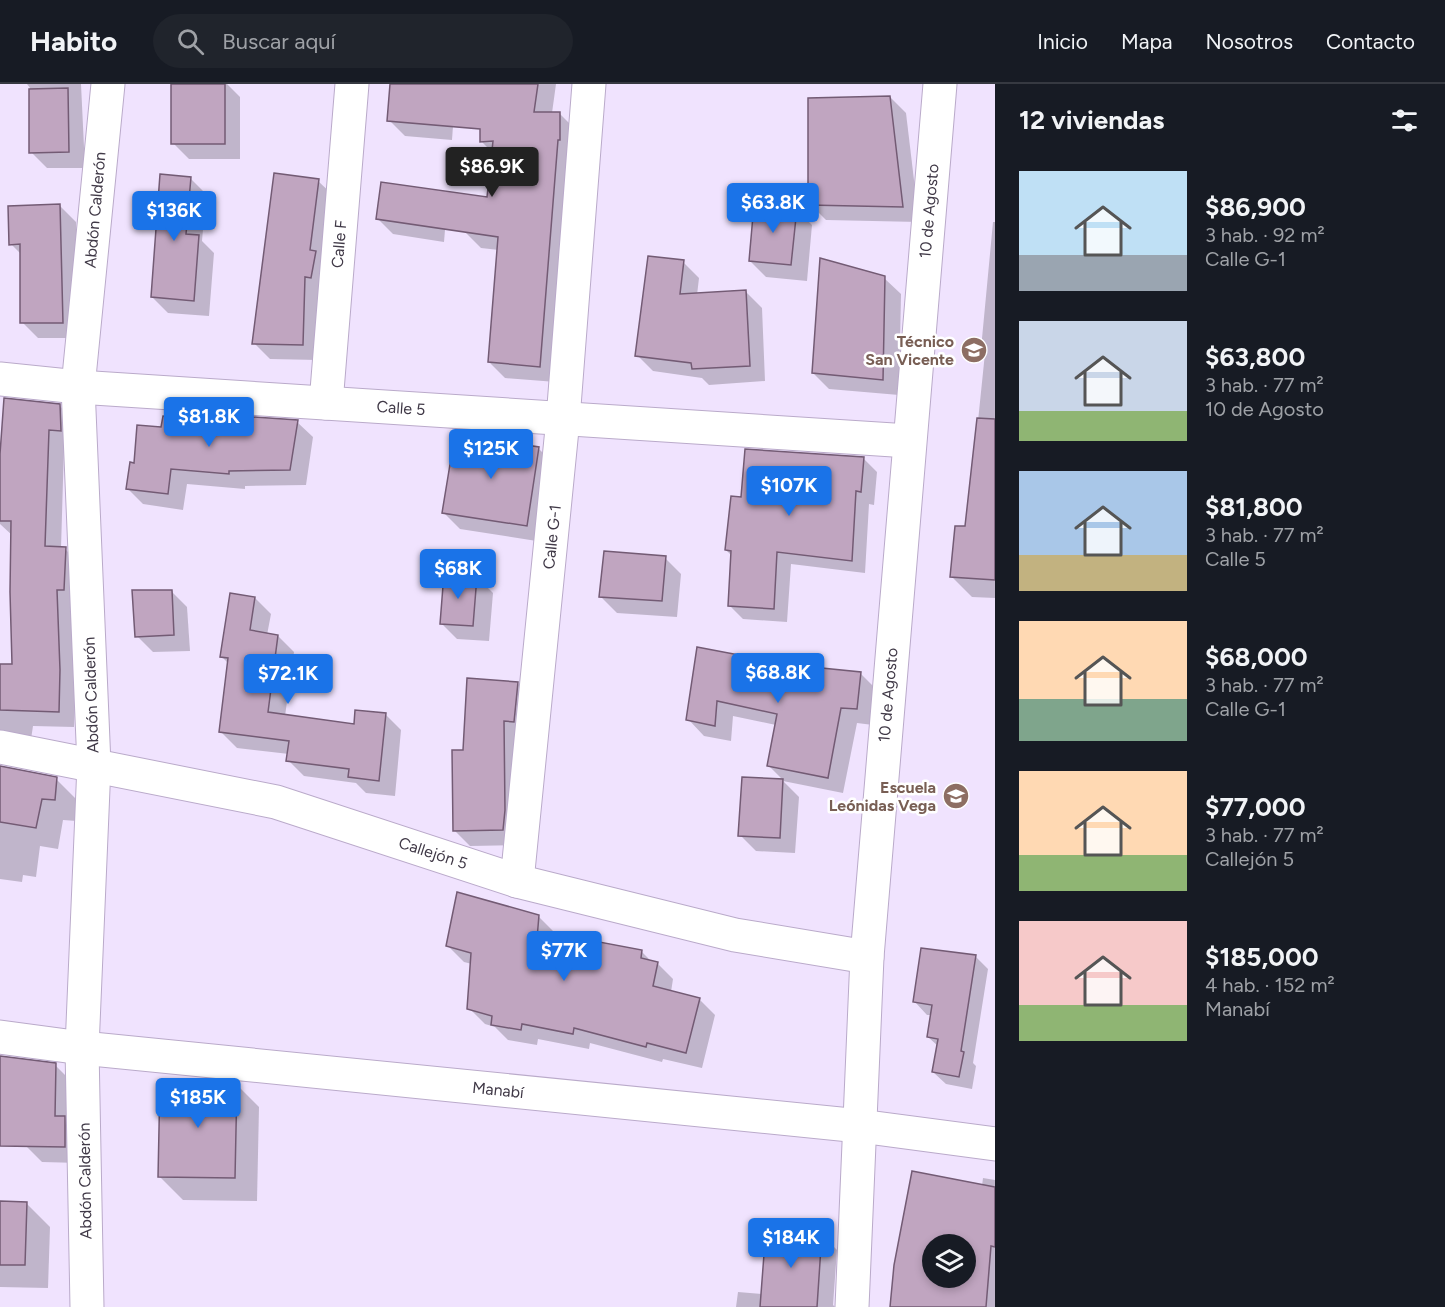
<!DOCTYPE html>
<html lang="es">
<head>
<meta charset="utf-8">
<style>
	body { margin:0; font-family:Figtree,sans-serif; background:#20242c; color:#f1f3f6; height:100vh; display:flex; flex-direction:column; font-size:22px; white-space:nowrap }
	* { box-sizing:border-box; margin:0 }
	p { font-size:20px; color:#9ea1a6 }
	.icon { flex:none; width:33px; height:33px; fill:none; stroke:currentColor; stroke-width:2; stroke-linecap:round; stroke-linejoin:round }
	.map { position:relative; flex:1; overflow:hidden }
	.side { display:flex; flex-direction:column; background:#171b24; width:450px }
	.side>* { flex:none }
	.controls { position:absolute; left:922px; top:1150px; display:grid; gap:12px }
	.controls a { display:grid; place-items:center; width:54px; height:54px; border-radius:50%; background:#171b24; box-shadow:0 3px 9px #0003; font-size:30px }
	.price { position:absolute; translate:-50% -51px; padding:0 14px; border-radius:6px; background:#1a73e8; color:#fff; font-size:20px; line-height:39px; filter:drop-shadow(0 2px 3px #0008) }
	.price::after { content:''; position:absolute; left:50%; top:36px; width:18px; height:14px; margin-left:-9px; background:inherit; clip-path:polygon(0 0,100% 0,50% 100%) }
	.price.active { background:#222; color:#fff }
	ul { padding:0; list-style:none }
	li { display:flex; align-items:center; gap:18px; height:150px; padding:0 24px }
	li span { display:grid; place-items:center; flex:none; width:168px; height:120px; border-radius:0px; color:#555 }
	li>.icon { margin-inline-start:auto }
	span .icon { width:72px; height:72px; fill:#fffc; stroke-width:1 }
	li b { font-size:26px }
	h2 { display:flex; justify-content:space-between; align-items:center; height:72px; padding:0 24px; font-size:26px }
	header { display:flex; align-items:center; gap:36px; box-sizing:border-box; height:84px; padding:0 30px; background:#171b24; border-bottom:2px solid #363941 }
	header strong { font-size:28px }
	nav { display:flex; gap:33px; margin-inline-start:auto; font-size:21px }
	.search { width:420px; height:54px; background:#20242c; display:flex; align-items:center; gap:15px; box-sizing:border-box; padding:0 21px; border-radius:33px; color:#9ea1a6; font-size:22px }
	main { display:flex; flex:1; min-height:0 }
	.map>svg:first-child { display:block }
</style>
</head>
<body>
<header>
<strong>Habito</strong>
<div class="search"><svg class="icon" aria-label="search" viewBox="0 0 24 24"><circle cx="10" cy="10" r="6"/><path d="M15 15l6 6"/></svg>Buscar aquí</div>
<nav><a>Inicio</a><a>Mapa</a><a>Nosotros</a><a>Contacto</a></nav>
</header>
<main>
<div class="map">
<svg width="995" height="1223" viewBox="0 0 995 1223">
	<rect width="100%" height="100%" fill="#f0e3fe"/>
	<g fill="#0003" fill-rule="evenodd">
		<path d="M 27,0 L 81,0 L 85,84 L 47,84 L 31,68 L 30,4 Z"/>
		<path d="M 173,0 L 227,0 L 240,13 L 240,75 L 189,75 L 173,59 Z"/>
		<path d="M 392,0 L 456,0 L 452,56 L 405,52 L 389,36 Z"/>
		<path d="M 487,0 L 556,0 L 552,29 L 559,29 L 575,45 L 556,298 L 505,294 L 489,278 L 499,166 L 481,164 L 465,148 L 488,114 L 493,69 L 481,57 Z"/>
		<path d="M 890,13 L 906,29 L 919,138 L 826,136 L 810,120 Z"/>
		<path d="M 190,94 L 206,110 L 202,157 L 214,169 L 209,232 L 168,229 L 152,213 Z"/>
		<path d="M 318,97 L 335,113 L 318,276 L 270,275 L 254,259 Z"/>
		<path d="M 60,122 L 76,138 L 78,254 L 38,254 L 22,238 L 22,171 L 11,160 Z"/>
		<path d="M 447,122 L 444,158 L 393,150 L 377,134 Z"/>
		<path d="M 796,125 L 812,141 L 807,197 L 766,193 L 750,177 Z"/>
		<path d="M 993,138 L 995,138 L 995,514 L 972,513 L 951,492 L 967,444 L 985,269 L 981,265 Z"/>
		<path d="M 683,178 L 699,194 L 697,211 L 746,208 L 762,224 L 765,297 L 709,301 L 702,294 L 653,287 L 637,271 Z"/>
		<path d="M 884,194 L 901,210 L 899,311 L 829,305 L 813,289 Z"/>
		<path d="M 59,321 L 75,338 L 64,362 L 61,465 L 65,465 L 81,481 L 74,643 L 33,642 L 30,662 L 0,661 L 0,581 L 14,582 L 13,452 L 0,440 L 0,369 Z"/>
		<path d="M 297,338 L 313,353 L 306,401 L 245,402 L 245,405 L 187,400 L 183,426 L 143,420 L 127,404 L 136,381 L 163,345 Z"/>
		<path d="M 539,365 L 555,381 L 543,458 L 460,445 L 444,429 Z"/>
		<path d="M 863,374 L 877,388 L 874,421 L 869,420 L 865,489 L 791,480 L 787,538 L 743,535 L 729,521 L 732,472 L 726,466 L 742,415 Z"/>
		<path d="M 665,474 L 681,490 L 677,533 L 617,529 L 601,513 Z"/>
		<path d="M 477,493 L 493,509 L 489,557 L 457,555 L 441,539 Z"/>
		<path d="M 171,507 L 187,523 L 190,567 L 153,568 L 137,552 Z"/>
		<path d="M 255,514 L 271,530 L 267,551 L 278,552 L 294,568 L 285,632 L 355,642 L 385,630 L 401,646 L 395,712 L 366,709 L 356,699 L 304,692 L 288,676 L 289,670 L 237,664 L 221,648 L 229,580 L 221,572 Z"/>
		<path d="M 699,565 L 792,583 L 861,590 L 877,606 L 873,641 L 857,639 L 843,709 L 783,697 L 799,713 L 795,769 L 756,767 L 740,751 L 744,695 L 784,697 L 769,682 L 776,641 L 733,632 L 731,657 L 704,652 L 688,635 Z"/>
		<path d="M 517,599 L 533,615 L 519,761 L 470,762 L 454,746 L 464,667 Z"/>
		<path d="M 0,684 L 56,695 L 78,717 L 77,737 L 63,736 L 58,765 L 40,762 L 36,793 L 23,791 L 22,798 L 0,795 Z"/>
		<path d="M 538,832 L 554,848 L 551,882 L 581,886 L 642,868 L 652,878 L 657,879 L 673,895 L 671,908 L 699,915 L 715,931 L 702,984 L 663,975 L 662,978 L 590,959 L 589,965 L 538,955 L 537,961 L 508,956 L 495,943 L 485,940 L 469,924 L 472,880 L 464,878 L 448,862 Z"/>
		<path d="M 975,872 L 988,885 L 973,979 L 976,982 L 972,1005 L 946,1000 L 933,988 L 938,962 L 928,953 L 932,931 L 927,931 L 915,918 Z"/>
		<path d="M 0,973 L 55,981 L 71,997 L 80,1079 L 42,1078 L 26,1062 L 0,1054 Z"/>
		<path d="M 236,1000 L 259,1023 L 257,1117 L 183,1116 L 159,1092 Z"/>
		<path d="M 983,1094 L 995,1096 L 995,1223 L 892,1223 L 896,1182 L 982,1102 ZM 933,1161 L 966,1161 L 966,1194 L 933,1194 Z"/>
		<path d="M 0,1118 L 26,1119 L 50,1143 L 48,1204 L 0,1203 Z"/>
		<path d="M 821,1150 L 837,1166 L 833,1221 L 835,1223 L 736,1223 L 738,1208 L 762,1210 Z"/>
	</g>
	<g fill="#c0a5c0" stroke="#735b74" stroke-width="1.5" fill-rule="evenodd">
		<rect x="171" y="0" width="54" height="60"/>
		<path d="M 390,0 L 538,0 L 534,28 L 560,28 L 560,56 L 558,56 L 540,283 L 488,278 L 498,153 L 376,135 L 381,98 L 487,113 L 493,57 L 480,58 L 480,45 L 387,37 Z"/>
		<path d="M 68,4 L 69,68 L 29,69 L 29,5 Z"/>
		<path d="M 890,12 L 903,123 L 808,121 L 808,14 Z"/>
		<path d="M 274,89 L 319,95 L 310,166 L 316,167 L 311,194 L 305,193 L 303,261 L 252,260 Z"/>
		<path d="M 160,90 L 191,93 L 186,150 L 199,151 L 194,217 L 151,213 Z"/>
		<path d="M 60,120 L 63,239 L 20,239 L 20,160 L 9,161 L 8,122 Z"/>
		<path d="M 754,120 L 797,124 L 791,181 L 749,177 Z"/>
		<path d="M 648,172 L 684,176 L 680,210 L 746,206 L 750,282 L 692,285 L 691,279 L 635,272 Z"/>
		<path d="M 820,174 L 885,192 L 883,296 L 812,289 Z"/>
		<path d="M 4,314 L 60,320 L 61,347 L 49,346 L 45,462 L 66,463 L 64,506 L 57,506 L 60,586 L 59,628 L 0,626 L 0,580 L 12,580 L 10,508 L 11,437 L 0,437 L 0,370 Z"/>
		<path d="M 195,329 L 298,336 L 290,386 L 229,387 L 229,390 L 171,385 L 168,410 L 126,405 L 130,378 L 134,379 L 137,341 L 161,343 L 163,332 L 195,334 Z"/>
		<path d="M 977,334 L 995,335 L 995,496 L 950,493 L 955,442 L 965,442 Z"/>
		<path d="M 455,350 L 539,363 L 527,442 L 442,429 Z"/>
		<path d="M 745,365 L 864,373 L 861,408 L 856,407 L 852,477 L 777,468 L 774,525 L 728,522 L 731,467 L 725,466 L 731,412 L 741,413 Z"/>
		<path d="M 604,467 L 666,472 L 662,517 L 599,513 Z"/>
		<path d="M 444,489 L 477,492 L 473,542 L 440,540 Z"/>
		<path d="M 132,506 L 172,506 L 174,551 L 135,553 Z"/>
		<path d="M 230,509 L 255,513 L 250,546 L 278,551 L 268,628 L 354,640 L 355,626 L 386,629 L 379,697 L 348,693 L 349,685 L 286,677 L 289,657 L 219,648 L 228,574 L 220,573 Z"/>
		<path d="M 697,563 L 792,581 L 861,588 L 857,625 L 841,624 L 828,694 L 767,682 L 777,630 L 717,617 L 715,642 L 686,636 Z"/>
		<path d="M 467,594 L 518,598 L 514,638 L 504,637 L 505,726 L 503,746 L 453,747 L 452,666 L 463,666 Z"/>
		<path d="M 0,682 L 57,693 L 55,716 L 42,715 L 36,744 L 0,738 Z"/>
		<path d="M 742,693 L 783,695 L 780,754 L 738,752 Z"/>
		<path d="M 457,808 L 539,831 L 535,878 L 580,884 L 589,856 L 642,866 L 641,874 L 658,878 L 653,902 L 700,914 L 686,969 L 647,959 L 646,963 L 574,944 L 573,950 L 522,940 L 521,946 L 491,941 L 492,932 L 467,925 L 471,869 L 446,862 Z"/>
		<path d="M 921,864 L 976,871 L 961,967 L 964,968 L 959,993 L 932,988 L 938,955 L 927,953 L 932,921 L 913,918 Z"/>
		<path d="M 0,972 L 56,979 L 55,1032 L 65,1032 L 65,1063 L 0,1062 Z"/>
		<path d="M 160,997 L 237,998 L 235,1094 L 158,1093 Z"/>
		<path d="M 912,1087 L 995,1103 L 995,1163 L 991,1162 L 986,1223 L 890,1223 L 894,1181 ZM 933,1161 L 966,1161 L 966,1194 L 933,1194 Z"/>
		<path d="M 0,1117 L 27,1118 L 25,1181 L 0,1181 Z"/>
		<path d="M 766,1144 L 822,1148 L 817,1223 L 760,1223 Z"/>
	</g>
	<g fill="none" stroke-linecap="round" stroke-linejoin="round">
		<defs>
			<g id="minor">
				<path d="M 0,295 L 78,303 L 909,357"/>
				<path d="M 326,319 L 352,0"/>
				<path d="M 0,663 L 276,718 L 517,797 L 735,851 L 867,873"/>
				<path d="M 517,797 L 563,335 L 589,0"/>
				<path d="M 0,953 L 82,964 L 860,1042 L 995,1060"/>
				<path d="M 87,1223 L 82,964 L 94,681 L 78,303 L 108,0"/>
				<path d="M 852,1223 L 867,873 L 940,0"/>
			</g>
		</defs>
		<use href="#minor" stroke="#baaaca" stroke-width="35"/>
		<use href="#minor" stroke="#fff" stroke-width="33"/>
	</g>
	<defs>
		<symbol id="school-disc" viewBox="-11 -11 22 22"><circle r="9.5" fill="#8d6e63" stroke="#fff"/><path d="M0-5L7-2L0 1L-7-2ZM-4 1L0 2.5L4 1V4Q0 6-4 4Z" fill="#fff"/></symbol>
	</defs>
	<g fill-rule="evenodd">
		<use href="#school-disc" x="959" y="251" width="30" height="30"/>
		<use href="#school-disc" x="941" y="697" width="30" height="30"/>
	</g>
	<g text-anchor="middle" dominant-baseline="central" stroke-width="5" stroke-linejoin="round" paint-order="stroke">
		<g font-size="16" fill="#403947" stroke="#fff">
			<text transform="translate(95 126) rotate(-85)">Abdón Calderón</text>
			<text transform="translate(929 127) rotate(-85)">10 de Agosto</text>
			<text transform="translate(339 160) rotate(-85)">Calle F</text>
			<text transform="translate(401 324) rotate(4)">Calle 5</text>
			<text transform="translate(552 453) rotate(-84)">Calle G-1</text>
			<text transform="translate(91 611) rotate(-92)">Abdón Calderón</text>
			<text transform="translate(888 611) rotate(-85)">10 de Agosto</text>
			<text transform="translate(433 769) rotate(18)">Callejón 5</text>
			<text transform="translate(498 1006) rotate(6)">Manabí</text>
			<text transform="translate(85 1097) rotate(-91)">Abdón Calderón</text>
		</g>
		<g font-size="16" font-weight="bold" fill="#785e54" stroke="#fff" text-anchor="end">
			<text x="954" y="257">Técnico<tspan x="954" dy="18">San Vicente</tspan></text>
			<text x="936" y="703">Escuela<tspan x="936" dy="18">Leónidas Vega</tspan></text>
		</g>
	</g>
</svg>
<div class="controls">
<a><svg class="icon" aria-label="layers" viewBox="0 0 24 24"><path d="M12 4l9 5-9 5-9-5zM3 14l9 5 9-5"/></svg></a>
</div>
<b class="price active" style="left:492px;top:114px">$86.9K</b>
<b class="price" style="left:773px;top:150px">$63.8K</b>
<b class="price" style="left:174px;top:158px">$136K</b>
<b class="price" style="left:209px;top:364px">$81.8K</b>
<b class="price" style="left:491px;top:396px">$125K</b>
<b class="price" style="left:789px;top:433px">$107K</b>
<b class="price" style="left:458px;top:516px">$68K</b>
<b class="price" style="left:778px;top:620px">$68.8K</b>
<b class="price" style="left:288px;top:621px">$72.1K</b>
<b class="price" style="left:564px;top:898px">$77K</b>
<b class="price" style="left:198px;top:1045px">$185K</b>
<b class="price" style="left:791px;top:1185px">$184K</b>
</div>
<section class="side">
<h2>12 viviendas<svg class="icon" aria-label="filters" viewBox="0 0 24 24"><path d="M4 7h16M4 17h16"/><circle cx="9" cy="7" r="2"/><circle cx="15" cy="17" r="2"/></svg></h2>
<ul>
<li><span style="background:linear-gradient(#bfe0f5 70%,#9aa5b1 0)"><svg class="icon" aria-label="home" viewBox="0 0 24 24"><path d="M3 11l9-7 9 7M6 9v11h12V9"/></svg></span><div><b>$86,900</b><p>3 hab. · 92 m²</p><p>Calle G-1</p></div></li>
<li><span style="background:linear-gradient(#c9d6e8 75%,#8fb573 0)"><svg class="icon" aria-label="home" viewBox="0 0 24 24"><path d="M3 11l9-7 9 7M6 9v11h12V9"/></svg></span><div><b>$63,800</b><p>3 hab. · 77 m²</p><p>10 de Agosto</p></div></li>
<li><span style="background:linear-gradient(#a9c7e8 70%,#c2b280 0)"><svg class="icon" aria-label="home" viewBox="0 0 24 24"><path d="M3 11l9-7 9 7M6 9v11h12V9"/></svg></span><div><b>$81,800</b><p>3 hab. · 77 m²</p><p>Calle 5</p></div></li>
<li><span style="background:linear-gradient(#ffd9b3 65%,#7fa58c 0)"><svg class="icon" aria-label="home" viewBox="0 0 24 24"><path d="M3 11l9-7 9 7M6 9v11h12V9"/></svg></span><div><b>$68,000</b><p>3 hab. · 77 m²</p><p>Calle G-1</p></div></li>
<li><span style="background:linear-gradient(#ffd9b3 70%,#8fb573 0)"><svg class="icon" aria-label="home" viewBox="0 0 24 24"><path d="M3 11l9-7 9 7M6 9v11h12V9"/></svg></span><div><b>$77,000</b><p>3 hab. · 77 m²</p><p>Callejón 5</p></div></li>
<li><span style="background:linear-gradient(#f6c9c9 70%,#8fb573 0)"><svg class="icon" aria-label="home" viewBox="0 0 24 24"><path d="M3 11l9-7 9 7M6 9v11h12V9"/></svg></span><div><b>$185,000</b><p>4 hab. · 152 m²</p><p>Manabí</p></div></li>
</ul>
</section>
</main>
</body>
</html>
